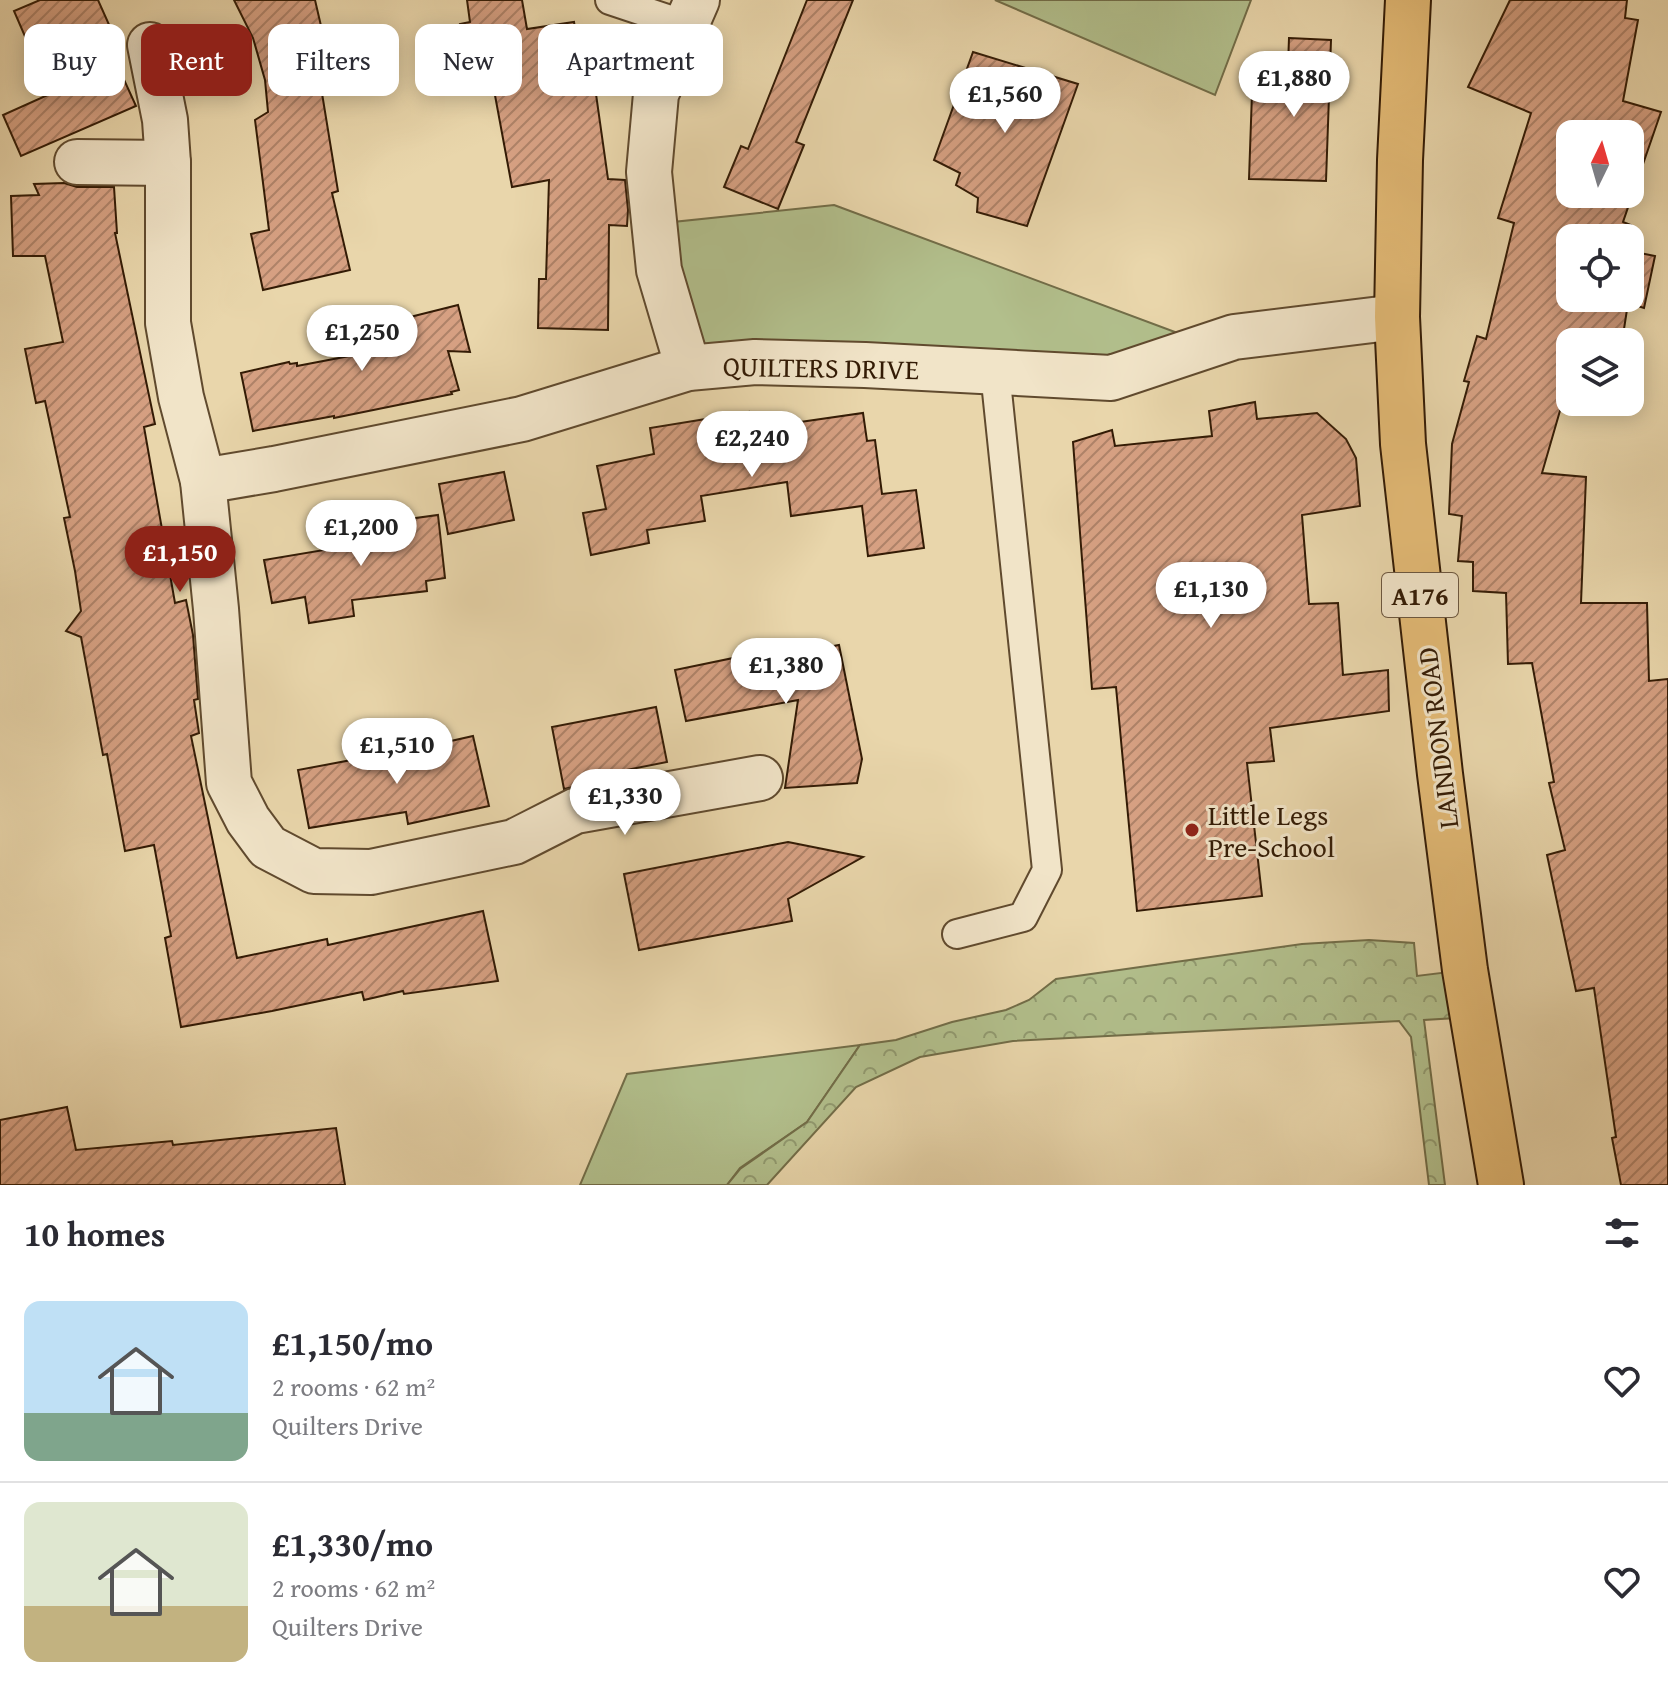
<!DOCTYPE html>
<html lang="en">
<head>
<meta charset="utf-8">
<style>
	body { margin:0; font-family:"Gentium Book Plus",serif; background:#f2f2f3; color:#2b2b33; height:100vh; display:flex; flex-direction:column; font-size:30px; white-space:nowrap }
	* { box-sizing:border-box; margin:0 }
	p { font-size:26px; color:#7c7c81 }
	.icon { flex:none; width:44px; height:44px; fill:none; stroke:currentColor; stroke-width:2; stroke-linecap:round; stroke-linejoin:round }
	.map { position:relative; height:1185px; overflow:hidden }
	.panel { display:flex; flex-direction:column; background:#fff; flex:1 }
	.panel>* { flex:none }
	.guide { position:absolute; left:24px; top:24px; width:800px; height:72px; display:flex; gap:16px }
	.needle { width:52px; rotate:5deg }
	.buttons { position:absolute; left:1556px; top:120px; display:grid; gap:16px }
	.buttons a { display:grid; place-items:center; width:88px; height:88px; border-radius:16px; background:#fff; box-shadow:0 4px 20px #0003; font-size:40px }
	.price { position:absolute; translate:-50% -68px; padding:0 18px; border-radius:28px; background:#fff; color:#222; font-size:26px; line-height:52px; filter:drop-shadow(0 2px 4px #0008) }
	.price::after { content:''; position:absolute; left:50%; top:48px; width:24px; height:18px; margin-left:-12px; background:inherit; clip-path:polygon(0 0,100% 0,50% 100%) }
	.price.selected { background:#8f2418; color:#fff }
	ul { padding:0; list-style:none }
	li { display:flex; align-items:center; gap:24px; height:200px; padding:0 24px }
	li+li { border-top:2px solid #e1e1e2 }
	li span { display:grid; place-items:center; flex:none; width:224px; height:160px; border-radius:16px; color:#555 }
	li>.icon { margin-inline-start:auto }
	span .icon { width:96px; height:96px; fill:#fffc; stroke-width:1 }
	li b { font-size:34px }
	h2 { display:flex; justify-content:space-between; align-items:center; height:96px; padding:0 24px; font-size:34px }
	.tag { padding:0 28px; border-radius:16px; background:#fff; box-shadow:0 4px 20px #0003; font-size:28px; line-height:72px }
	.tag.selected { background:#8f2418; color:#fff }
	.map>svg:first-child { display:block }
</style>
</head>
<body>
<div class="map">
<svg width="1668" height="1185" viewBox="0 0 1668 1185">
	<defs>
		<pattern id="forest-crowns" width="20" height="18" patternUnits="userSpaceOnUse" patternTransform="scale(2)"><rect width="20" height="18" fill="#b2bf8c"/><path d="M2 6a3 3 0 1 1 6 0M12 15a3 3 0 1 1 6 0" fill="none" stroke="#919a70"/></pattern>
		<pattern id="building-hatch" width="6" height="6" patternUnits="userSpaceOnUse" patternTransform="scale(2)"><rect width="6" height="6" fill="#d6a082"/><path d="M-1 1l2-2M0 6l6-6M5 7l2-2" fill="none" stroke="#ae8268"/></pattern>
	</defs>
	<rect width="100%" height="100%" fill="#e9d6ab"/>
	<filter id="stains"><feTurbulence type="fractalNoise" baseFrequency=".0025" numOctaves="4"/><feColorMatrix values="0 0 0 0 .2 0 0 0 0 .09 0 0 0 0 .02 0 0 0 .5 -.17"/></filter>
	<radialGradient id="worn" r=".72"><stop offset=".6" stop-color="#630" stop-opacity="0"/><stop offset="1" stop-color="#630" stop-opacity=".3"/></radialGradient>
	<g fill="#b2bf8c" stroke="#726d48" stroke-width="2">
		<path d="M 995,0 L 1251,0 L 1215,95 Z"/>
		<path d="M 834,205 L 1183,335 L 1105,361 L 684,354 L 654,224 Z"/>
		<path d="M 860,1045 L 807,1122 L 740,1168 L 727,1185 L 580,1185 L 627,1074 Z"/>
	</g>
	<path fill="url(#forest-crowns)" stroke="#726d48" stroke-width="2" d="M 1369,940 L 1414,943 L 1417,976 L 1465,970 L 1473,1017 L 1424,1020 L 1445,1185 L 1429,1185 L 1411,1037 L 1399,1021 L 1013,1041 L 920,1057 L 856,1087 L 767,1185 L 727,1185 L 740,1169 L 807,1122 L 860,1045 L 896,1040 L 952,1022 L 1006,1010 L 1029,1000 L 1056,979 L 1302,944 Z"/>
	<g fill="url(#building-hatch)" stroke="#331b05" stroke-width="2" fill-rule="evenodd">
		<path d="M 40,0 L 98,0 L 123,56 L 115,60 L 136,106 L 21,156 L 3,115 L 50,94 L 14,11 Z"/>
		<path d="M 234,0 L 315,0 L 331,69 L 319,75 L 338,191 L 332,193 L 350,270 L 263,290 L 251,234 L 269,230 L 255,120 L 268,112 L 265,80 L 253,38 Z"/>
		<path d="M 467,0 L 522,0 L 527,29 L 574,22 L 586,95 L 596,94 L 608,179 L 625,180 L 628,210 L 627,226 L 609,225 L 608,330 L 538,328 L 539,279 L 546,279 L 549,180 L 512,187 L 489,63 L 468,67 L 460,24 L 470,22 Z"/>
		<path d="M 807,0 L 853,0 L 796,142 L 804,145 L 778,209 L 724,187 L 741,146 L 748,149 Z"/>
		<path d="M 1510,0 L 1627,0 L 1625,18 L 1638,20 L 1623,101 L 1661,112 L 1623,222 L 1631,225 L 1627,238 L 1570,238 L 1570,298 L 1630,298 L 1630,251 L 1655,256 L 1644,308 L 1628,303 L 1622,342 L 1570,342 L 1570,376 L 1542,473 L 1586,477 L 1581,603 L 1647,603 L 1649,681 L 1668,679 L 1668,1185 L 1621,1185 L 1612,1138 L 1616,1137 L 1594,988 L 1576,991 L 1547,855 L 1565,850 L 1549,783 L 1554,782 L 1532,663 L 1508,664 L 1506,593 L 1473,591 L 1473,562 L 1458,561 L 1462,516 L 1449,514 L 1452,444 L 1469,382 L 1464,381 L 1477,336 L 1486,339 L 1514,223 L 1498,218 L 1531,113 L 1468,87 ZM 1570,134 L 1630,134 L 1630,194 L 1570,194 Z"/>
		<path d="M 1289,38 L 1331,40 L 1326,181 L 1249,179 L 1252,93 L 1287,94 Z"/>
		<path d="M 973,52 L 1078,84 L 1027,226 L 977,212 L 978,198 L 956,185 L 960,173 L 934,160 Z"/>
		<path d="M 64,183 L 77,187 L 114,187 L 117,233 L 115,233 L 155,424 L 144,427 L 175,603 L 186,600 L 193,635 L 198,699 L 194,700 L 199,733 L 191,736 L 237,958 L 327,939 L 328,945 L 483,911 L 498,981 L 404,994 L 403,991 L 364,1000 L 362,992 L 272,1011 L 181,1027 L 165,938 L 171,936 L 154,845 L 125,851 L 107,754 L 103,755 L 81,637 L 66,631 L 81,611 L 75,571 L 64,518 L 70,517 L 45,401 L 36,403 L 25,349 L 63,342 L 45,256 L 13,256 L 11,196 L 39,195 L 34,184 Z"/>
		<path d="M 458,305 L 470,352 L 448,351 L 459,390 L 451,392 L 452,394 L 334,418 L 334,416 L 253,431 L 241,373 L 289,362 L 290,364 L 297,363 L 297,366 L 386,349 L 335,348 L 334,336 Z"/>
		<path d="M 1255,402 L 1257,419 L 1317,413 L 1346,439 L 1356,458 L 1360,506 L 1302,515 L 1309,604 L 1338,603 L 1343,675 L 1388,670 L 1389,711 L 1270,728 L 1274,761 L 1247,763 L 1262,896 L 1137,911 L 1116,687 L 1092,689 L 1073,442 L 1112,430 L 1115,446 L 1212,436 L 1209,411 Z"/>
		<path d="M 749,412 L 752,429 L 863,413 L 867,441 L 875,440 L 882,494 L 916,490 L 924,548 L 868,556 L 862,506 L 791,516 L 787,482 L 701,496 L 705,521 L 647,530 L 649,543 L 591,555 L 583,513 L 606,509 L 597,466 L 654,454 L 650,428 Z"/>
		<path d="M 504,472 L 514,520 L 448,534 L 439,484 Z"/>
		<path d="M 438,515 L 445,578 L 426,581 L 427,591 L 352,600 L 354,616 L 309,623 L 305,597 L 272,603 L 264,560 L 360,544 L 357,526 Z"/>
		<path d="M 801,644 L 803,652 L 839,645 L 862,759 L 857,783 L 785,788 L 798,700 L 686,721 L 675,670 Z"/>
		<path d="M 656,707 L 667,762 L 606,774 L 607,780 L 564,789 L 552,727 Z"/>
		<path d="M 473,736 L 489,806 L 408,824 L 406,812 L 309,828 L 298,770 L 357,759 L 358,762 Z"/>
		<path d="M 788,842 L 863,857 L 788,899 L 792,921 L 639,950 L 624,874 Z"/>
		<path d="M 67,1107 L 76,1150 L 172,1141 L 173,1145 L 336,1128 L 345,1185 L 0,1185 L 0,1120 Z"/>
	</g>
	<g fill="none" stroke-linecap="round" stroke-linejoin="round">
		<defs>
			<g id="service">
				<path d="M 610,0 L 685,25"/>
				<path d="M 957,934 L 1023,917 L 1047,870 L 995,372"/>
			</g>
			<g id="minor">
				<path d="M 150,45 L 165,120 L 168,163 L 168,323 L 181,397 L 203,481 L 216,609 L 229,783 L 248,820 L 268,847 L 314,871 L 371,872 L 514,842 L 575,811 L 760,778"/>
				<path d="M 77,162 L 168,163"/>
				<path d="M 688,368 L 659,270 L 649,172 L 656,94 L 697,0"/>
				<path d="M 203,481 L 274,469 L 522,419 L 688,368 L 755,362 L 865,365 L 1111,378 L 1234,337 L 1397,317"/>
			</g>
			<path id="primary" d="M 1408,0 L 1400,160 L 1397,317 L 1403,444 L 1440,774 L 1465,970 L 1501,1185"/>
		</defs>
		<use href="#service" stroke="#604a2e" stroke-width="32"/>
		<use href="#minor" stroke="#604a2e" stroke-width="48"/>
		<use href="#primary" stroke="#331b05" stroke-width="48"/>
		<use href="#service" stroke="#f1e4c8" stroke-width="28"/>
		<use href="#minor" stroke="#f1e4c8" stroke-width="44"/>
		<use href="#primary" stroke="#e4bb76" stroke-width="44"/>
	</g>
	<circle fill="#8f2418" stroke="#f1e4c8" stroke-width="3" cx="1192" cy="830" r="8"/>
	<g text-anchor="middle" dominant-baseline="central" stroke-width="6" stroke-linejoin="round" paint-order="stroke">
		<rect fill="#f1e4c8" stroke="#6c5740" stroke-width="2" x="1382" y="573" width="76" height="44" rx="6"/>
		<g font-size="26" font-weight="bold" fill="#331b05">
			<text x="1420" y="595">A176</text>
		</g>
		<g font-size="28" fill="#331b05" stroke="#f1e4c8">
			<text transform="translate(821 367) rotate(1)">QUILTERS DRIVE</text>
			<text transform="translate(1437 738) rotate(-97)">LAINDON ROAD</text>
		</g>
		<g font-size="28" fill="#331b05" stroke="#f1e4c8" text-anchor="start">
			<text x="1208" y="814">Little Legs<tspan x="1208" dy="32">Pre-School</tspan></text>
		</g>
	</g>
	<rect width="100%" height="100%" filter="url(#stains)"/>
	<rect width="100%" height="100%" fill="url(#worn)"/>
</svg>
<div class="buttons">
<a><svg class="needle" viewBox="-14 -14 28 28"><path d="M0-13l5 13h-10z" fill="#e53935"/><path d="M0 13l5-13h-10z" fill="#7c7c81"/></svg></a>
<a><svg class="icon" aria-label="locate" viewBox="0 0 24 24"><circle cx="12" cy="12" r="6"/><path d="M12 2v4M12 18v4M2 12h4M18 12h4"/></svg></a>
<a><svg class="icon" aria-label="layers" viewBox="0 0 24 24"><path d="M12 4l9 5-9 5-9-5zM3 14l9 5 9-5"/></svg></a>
</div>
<b class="price" style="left:1294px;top:119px">£1,880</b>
<b class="price" style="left:1005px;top:135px">£1,560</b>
<b class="price" style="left:362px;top:373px">£1,250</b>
<b class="price" style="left:752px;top:479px">£2,240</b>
<b class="price" style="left:361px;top:568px">£1,200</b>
<b class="price selected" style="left:180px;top:594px">£1,150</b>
<b class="price" style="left:1211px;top:630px">£1,130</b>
<b class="price" style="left:786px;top:706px">£1,380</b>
<b class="price" style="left:397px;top:786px">£1,510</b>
<b class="price" style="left:625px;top:837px">£1,330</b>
<div class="guide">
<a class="tag">Buy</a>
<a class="tag selected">Rent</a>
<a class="tag">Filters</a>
<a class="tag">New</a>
<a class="tag">Apartment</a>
</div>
</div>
<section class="panel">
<h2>10 homes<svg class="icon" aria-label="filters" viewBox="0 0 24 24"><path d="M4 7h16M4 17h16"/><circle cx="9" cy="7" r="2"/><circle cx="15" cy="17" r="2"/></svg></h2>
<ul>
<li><span style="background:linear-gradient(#bfe0f5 70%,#7fa58c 0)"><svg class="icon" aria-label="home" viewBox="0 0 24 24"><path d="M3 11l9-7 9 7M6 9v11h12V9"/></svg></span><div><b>£1,150/mo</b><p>2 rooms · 62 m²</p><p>Quilters Drive</p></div><svg class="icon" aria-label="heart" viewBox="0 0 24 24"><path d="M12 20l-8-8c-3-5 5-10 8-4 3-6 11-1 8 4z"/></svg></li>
<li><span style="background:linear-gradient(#dfe7d0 65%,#c2b280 0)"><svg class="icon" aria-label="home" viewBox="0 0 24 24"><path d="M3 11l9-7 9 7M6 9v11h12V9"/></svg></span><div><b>£1,330/mo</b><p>2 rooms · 62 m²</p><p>Quilters Drive</p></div><svg class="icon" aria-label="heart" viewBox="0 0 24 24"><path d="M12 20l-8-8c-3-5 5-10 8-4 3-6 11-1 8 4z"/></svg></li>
</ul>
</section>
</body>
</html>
